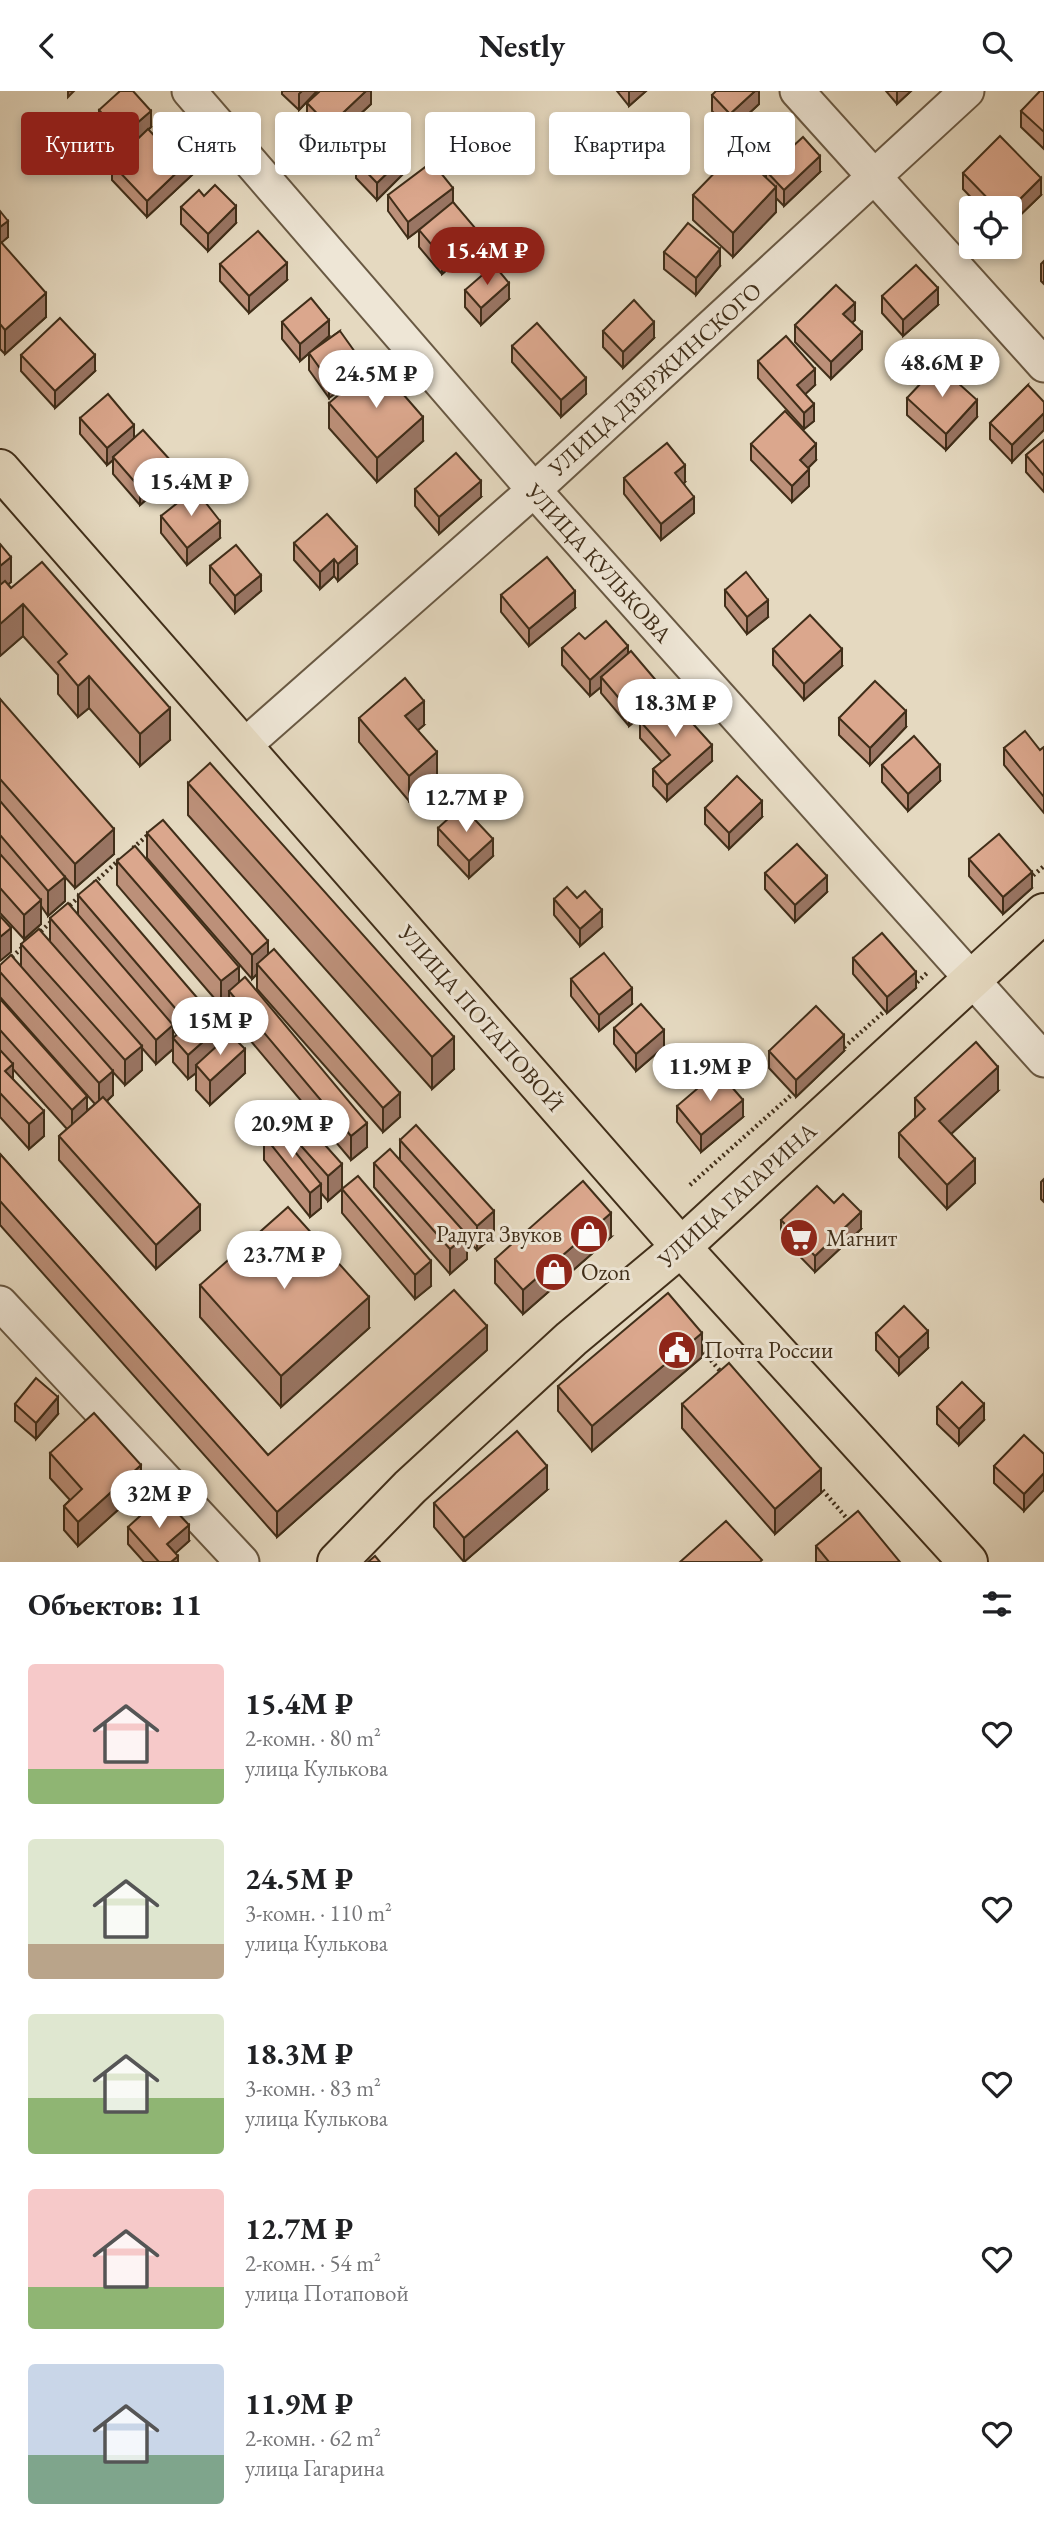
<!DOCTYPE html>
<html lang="ru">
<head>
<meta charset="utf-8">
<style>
	body { margin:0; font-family:"EB Garamond",serif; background:#f6f6f6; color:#202124; height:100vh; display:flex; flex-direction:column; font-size:26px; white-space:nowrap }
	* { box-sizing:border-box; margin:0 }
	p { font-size:23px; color:#757577 }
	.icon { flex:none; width:38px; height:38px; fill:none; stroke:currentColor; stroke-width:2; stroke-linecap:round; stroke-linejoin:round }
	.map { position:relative; height:1471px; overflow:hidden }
	.panel { display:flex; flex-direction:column; background:#fff; flex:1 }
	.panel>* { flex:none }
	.banner { position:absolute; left:21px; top:21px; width:1003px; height:63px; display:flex; gap:14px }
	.buttons { position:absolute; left:959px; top:105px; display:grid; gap:14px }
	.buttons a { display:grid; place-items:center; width:63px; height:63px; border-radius:7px; background:#fff; box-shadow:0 4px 10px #0003; font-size:35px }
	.price { position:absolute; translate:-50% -60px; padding:0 16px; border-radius:24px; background:#fff; color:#222; font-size:23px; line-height:46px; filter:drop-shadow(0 2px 4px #0008) }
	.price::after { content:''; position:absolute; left:50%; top:42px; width:21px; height:16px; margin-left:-10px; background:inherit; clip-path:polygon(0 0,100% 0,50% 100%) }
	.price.current { background:#8f2418; color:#fff }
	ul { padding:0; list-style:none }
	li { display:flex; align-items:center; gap:21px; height:175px; padding:0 28px }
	li span { display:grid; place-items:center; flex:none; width:196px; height:140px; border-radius:7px; color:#555 }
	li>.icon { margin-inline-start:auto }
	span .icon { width:84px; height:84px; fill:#fffc; stroke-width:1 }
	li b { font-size:30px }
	h2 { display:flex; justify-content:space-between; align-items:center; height:84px; padding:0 28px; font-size:30px }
	.tag { padding:0 24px; border-radius:7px; background:#fff; box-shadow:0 4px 10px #0003; font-size:24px; line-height:63px }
	.tag.current { background:#8f2418; color:#fff }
	header { display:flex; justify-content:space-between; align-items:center; height:91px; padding:0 28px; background:#fff; font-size:32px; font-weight:700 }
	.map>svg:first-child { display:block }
</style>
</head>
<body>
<header><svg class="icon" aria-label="back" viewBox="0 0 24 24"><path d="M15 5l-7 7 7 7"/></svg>Nestly<svg class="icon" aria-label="search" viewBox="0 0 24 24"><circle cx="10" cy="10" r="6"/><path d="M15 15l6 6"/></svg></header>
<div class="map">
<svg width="1044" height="1471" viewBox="0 0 1044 1471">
	<rect width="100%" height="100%" fill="#e5d9c0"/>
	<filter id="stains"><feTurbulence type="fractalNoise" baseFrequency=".00286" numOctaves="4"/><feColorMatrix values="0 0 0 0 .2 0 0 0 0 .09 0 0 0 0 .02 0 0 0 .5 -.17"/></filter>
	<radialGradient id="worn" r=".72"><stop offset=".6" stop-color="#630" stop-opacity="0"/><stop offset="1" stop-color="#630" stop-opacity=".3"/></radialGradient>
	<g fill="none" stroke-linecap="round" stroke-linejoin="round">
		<defs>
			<g id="minor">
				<path d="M 189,0 L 534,399 L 1044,969"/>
				<path d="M 797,0 L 1044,274"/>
				<path d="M 244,655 L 534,399 L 967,0"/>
				<path d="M 0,1212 L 242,1471"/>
			</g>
			<g id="major">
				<path d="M 0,378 L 681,1156 L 968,1471"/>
				<path d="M 337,1471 L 410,1396 L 571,1248 L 681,1156 L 1044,822"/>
			</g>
		</defs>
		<use href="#minor" stroke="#695943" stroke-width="37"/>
		<use href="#major" stroke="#402e19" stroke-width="42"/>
		<g stroke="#402e19" stroke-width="4.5" stroke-dasharray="2 3.5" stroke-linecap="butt">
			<path d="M 133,757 L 150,742"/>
			<path d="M 1029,788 L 1044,775"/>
			<path d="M 94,792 L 121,767"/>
			<path d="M 66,818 L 82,803"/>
			<path d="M 37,844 L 54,828"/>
			<path d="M 0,877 L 25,854"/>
			<path d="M 913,895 L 927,882"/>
			<path d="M 840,960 L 888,917"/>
			<path d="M 690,1094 L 797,999"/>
			<path d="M 700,1257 L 722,1282"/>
			<path d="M 819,1395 L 850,1431"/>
		</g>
		<use href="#minor" stroke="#eee6d6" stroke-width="33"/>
		<use href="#major" stroke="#e5d9c0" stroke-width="38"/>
	</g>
	<g fill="#bc9079" stroke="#402e19" stroke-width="2">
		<path d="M 282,0 L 317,0 L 299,19 L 282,3 Z"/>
		<path d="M 371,0 L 371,13 L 329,52 L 307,29 L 307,12 Z"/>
		<path d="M 617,0 L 646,0 L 629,15 Z"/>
		<path d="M 759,0 L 759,13 L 730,40 L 712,20 L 712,4 Z"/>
		<path d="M 886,0 L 911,0 L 897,13 Z"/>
		<path d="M 1044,0 L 1044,58 L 1021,36 L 1021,20 Z"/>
		<path d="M 99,19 L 151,36 L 148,39 L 193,83 L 147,126 L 112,89 L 112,73 L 137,48 L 122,62 L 99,36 Z"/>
		<path d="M 356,70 L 408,78 L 377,109 L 356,87 Z"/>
		<path d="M 736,74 L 766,87 L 766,80 L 820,81 L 784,115 L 776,107 L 776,121 L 733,166 L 693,129 L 693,104 Z"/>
		<path d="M 963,82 L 1041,104 L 1010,134 L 1010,117 L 981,117 L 963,98 Z"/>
		<path d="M 388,104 L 453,111 L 476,154 L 442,183 L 419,156 L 419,139 L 408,147 L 388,120 Z"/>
		<path d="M 181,116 L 236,132 L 208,160 L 181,133 Z"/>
		<path d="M 0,120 L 8,146 L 1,151 L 46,226 L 5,263 L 0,258 Z"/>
		<path d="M 664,161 L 720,175 L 696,204 L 664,178 Z"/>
		<path d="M 1044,170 L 1044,193 L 1041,190 L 1041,173 Z"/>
		<path d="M 220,173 L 287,189 L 249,222 L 220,190 Z"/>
		<path d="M 465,199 L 509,208 L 481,234 L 465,216 Z"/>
		<path d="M 882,205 L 938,214 L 903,245 L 882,222 Z"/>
		<path d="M 855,229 L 852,231 L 862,258 L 831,288 L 795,251 L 795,234 Z"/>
		<path d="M 282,231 L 329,245 L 300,270 L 282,248 Z"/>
		<path d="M 340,240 L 329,307 L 309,279 L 309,262 Z"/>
		<path d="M 603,240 L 654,247 L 623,277 L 603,256 Z"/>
		<path d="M 512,255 L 586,303 L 561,326 L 512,271 Z"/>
		<path d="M 21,264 L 95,280 L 55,317 L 21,280 Z"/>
		<path d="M 758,270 L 815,294 L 805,303 L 814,330 L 804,338 L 758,287 Z"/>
		<path d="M 1028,294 L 1012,371 L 990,348 L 990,332 Z"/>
		<path d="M 907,307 L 977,326 L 946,359 L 907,324 Z"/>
		<path d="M 329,312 L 423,350 L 377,391 L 329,337 Z"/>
		<path d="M 80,327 L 134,347 L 171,387 L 140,414 L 113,383 L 113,369 L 107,374 L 80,343 Z"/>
		<path d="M 1044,349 L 1044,401 L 1026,381 L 1026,364 Z"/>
		<path d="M 751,353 L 816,369 L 808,377 L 809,395 L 792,411 L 751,369 Z"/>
		<path d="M 624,387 L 685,391 L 684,392 L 694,422 L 661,449 L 624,403 Z"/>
		<path d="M 415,398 L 481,406 L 439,443 L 415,415 Z"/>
		<path d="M 161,425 L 220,447 L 187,474 L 161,442 Z"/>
		<path d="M 294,452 L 357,473 L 338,490 L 334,485 L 320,498 L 294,469 Z"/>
		<path d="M 0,453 L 11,491 L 8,493 L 11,497 L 170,649 L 140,675 L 89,617 L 78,626 L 58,603 L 58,584 L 23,545 L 0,565 Z"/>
		<path d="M 210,475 L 261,500 L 235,522 L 210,492 Z"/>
		<path d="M 725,499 L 768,526 L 747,543 L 725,515 Z"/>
		<path d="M 501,504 L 575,517 L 529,555 L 501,521 Z"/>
		<path d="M 585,548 L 628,563 L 659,610 L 629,635 L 601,602 L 601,596 L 590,605 L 562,574 L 562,557 Z"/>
		<path d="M 773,558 L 842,575 L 804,609 L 773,574 Z"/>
		<path d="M 0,608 L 114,763 L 75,797 L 65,786 L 65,810 L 48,825 L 41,815 L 41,833 L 24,848 L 0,822 Z"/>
		<path d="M 359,627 L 424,634 L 418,639 L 437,685 L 409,710 L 359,651 Z"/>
		<path d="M 839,627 L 906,636 L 870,674 L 839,644 Z"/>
		<path d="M 640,630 L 712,670 L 667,710 L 653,695 L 653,678 L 662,671 L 640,647 Z"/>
		<path d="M 1044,656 L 1044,722 L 1004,674 L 1004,657 L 1040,659 Z"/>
		<path d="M 882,674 L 940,690 L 908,720 L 882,691 Z"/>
		<path d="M 188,692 L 454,978 L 432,998 L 188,724 Z"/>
		<path d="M 705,717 L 762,726 L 729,758 L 705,733 Z"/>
		<path d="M 438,737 L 493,765 L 469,787 L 438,754 Z"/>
		<path d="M 147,742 L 268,864 L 400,1026 L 383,1041 L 257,898 L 257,883 L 252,888 L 147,767 Z"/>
		<path d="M 969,768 L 1032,797 L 1003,823 L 969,785 Z"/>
		<path d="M 117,770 L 239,891 L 367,1056 L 351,1069 L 229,924 L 229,908 L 221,915 L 117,794 Z"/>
		<path d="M 765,782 L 827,801 L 795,831 L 765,798 Z"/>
		<path d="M 78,804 L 199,924 L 222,951 L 245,982 L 210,1014 L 196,999 L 196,982 L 188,988 L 173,971 L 173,947 L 177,944 L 173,939 L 173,958 L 156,973 L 142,957 L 142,979 L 125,994 L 113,981 L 113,1004 L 107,1010 L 200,1139 L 156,1178 L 59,1069 L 59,1045 L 67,1038 L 13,978 L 13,988 L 44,1045 L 29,1058 L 0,1026 L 0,908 L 87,1020 L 95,1013 L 0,906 L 0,874 L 21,876 L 21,853 L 50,851 L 50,827 L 78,824 Z"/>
		<path d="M 554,808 L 602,836 L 580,855 L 554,824 Z"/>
		<path d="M 853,867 L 916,897 L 887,922 L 853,883 Z"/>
		<path d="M 571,888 L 632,913 L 599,940 L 571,905 Z"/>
		<path d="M 614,937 L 664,956 L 636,980 L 614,953 Z"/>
		<path d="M 769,960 L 844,960 L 796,1006 L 769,977 Z"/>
		<path d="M 998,1000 L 951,1043 L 975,1092 L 947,1118 L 899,1066 L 899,1042 L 915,1027 L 915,1007 Z"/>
		<path d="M 677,1015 L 743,1026 L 701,1061 L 677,1031 Z"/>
		<path d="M 278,1029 L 342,1098 L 328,1110 L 321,1102 L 321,1117 L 310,1126 L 264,1069 L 264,1045 L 278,1040 Z"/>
		<path d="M 400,1049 L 494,1145 L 477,1159 L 467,1148 L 467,1168 L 450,1183 L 374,1096 L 374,1072 L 400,1068 Z"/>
		<path d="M 0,1063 L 268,1364 L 487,1259 L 277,1446 L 0,1134 Z"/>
		<path d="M 1044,1088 L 1044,1111 L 1041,1108 L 1041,1091 Z"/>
		<path d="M 342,1098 L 431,1195 L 415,1208 L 342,1122 Z"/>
		<path d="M 781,1129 L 861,1138 L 815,1181 L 781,1146 Z"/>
		<path d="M 611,1146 L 523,1223 L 495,1192 L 495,1168 Z"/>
		<path d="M 200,1194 L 369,1237 L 281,1316 L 200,1226 Z"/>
		<path d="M 876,1242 L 928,1257 L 899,1284 L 876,1259 Z"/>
		<path d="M 702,1266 L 592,1360 L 558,1320 L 558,1295 Z"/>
		<path d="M 15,1313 L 58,1323 L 36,1348 L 15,1330 Z"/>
		<path d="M 682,1313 L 821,1402 L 775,1443 L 682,1337 Z"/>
		<path d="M 937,1316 L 984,1329 L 959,1354 L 937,1333 Z"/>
		<path d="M 50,1362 L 141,1398 L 78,1455 L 64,1439 L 64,1415 L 70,1409 L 50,1387 Z"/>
		<path d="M 1044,1363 L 1024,1420 L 994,1392 L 994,1375 Z"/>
		<path d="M 547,1399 L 464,1471 L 434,1436 L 434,1412 Z"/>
		<path d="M 128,1436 L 189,1450 L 175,1462 L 178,1471 L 144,1471 L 128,1453 Z"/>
		<path d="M 816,1455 L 900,1471 L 816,1471 Z"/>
	</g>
	<g fill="#997563" stroke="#402e19" stroke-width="2">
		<path d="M 68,0 L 74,0 L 68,6 Z"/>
		<path d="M 302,0 L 317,0 L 299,19 L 299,3 Z"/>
		<path d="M 366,0 L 371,0 L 371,13 L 329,52 L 329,35 Z"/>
		<path d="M 629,0 L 646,0 L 629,15 Z"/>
		<path d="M 755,0 L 759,0 L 759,13 L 730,40 L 730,23 Z"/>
		<path d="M 897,0 L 911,0 L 897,13 Z"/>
		<path d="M 151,20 L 151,36 L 122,62 L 122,45 Z"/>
		<path d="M 408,62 L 408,78 L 377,109 L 377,92 Z"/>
		<path d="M 820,65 L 820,81 L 784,115 L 784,99 Z"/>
		<path d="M 193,66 L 193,83 L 147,126 L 147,110 Z"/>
		<path d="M 1041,87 L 1041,104 L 1010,134 L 1010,118 Z"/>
		<path d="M 776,96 L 776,121 L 733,166 L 733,142 Z"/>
		<path d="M 453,97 L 453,114 L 408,147 L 408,131 Z"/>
		<path d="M 236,115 L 236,132 L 208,160 L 208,143 Z"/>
		<path d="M 8,130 L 8,146 L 0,153 L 0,136 Z"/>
		<path d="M 476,138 L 476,154 L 442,183 L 442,166 Z"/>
		<path d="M 720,158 L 720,175 L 696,204 L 696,187 Z"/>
		<path d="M 287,172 L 287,189 L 249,222 L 249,205 Z"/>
		<path d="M 509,192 L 509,208 L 481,234 L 481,217 Z"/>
		<path d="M 938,197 L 938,214 L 903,245 L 903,229 Z"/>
		<path d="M 46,202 L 46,226 L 5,263 L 5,239 Z"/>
		<path d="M 855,212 L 855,229 L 843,240 L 843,223 Z"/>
		<path d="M 329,229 L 329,245 L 300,270 L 300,253 Z"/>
		<path d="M 654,231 L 654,247 L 623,277 L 623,261 Z"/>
		<path d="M 862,241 L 862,258 L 831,288 L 831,271 Z"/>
		<path d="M 95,264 L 95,280 L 55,317 L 55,300 Z"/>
		<path d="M 360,268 L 360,285 L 329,307 L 329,290 Z"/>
		<path d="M 815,278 L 815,294 L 797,311 L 797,294 Z"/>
		<path d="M 586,287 L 586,303 L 561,326 L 561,309 Z"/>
		<path d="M 977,309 L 977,326 L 946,359 L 946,343 Z"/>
		<path d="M 814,313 L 814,330 L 804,338 L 804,322 Z"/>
		<path d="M 1044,322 L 1044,339 L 1012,371 L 1012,354 Z"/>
		<path d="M 423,326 L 423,350 L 377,391 L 377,367 Z"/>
		<path d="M 134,334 L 134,350 L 113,366 L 113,369 L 107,374 L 107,357 Z"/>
		<path d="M 816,353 L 816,369 L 800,385 L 800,369 Z"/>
		<path d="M 171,370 L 171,387 L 140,414 L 140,397 Z"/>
		<path d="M 685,374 L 685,391 L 675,399 L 675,382 Z"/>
		<path d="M 809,378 L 809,395 L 792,411 L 792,395 Z"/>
		<path d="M 481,390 L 481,406 L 439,443 L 439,426 Z"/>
		<path d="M 694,406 L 694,422 L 661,449 L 661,433 Z"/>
		<path d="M 220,430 L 220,447 L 187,474 L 187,457 Z"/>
		<path d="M 357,456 L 357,473 L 338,490 L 338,473 Z"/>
		<path d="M 11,466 L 11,491 L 0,500 L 0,475 Z"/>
		<path d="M 334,468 L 334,485 L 320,498 L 320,481 Z"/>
		<path d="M 261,484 L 261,500 L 235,522 L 235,505 Z"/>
		<path d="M 575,500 L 575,517 L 529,555 L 529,538 Z"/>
		<path d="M 768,509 L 768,526 L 747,543 L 747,526 Z"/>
		<path d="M 23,513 L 23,545 L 0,565 L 0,533 Z"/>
		<path d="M 628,555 L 628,572 L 601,586 L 601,596 L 590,605 L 590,589 Z"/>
		<path d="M 842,558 L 842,575 L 804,609 L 804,593 Z"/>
		<path d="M 89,585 L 89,617 L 78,626 L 78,595 Z"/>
		<path d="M 659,593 L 659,610 L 629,635 L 629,619 Z"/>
		<path d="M 424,610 L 424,634 L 405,650 L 405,625 Z"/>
		<path d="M 170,617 L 170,649 L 140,675 L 140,643 Z"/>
		<path d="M 906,620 L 906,636 L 870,674 L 870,657 Z"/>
		<path d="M 712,654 L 712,670 L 667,710 L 667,694 Z"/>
		<path d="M 437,661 L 437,685 L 409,710 L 409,685 Z"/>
		<path d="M 940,674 L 940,690 L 908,720 L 908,703 Z"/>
		<path d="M 762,710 L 762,726 L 729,758 L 729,742 Z"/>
		<path d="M 114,738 L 114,763 L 75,797 L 75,773 Z"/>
		<path d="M 493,748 L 493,765 L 469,787 L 469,770 Z"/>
		<path d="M 1032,781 L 1032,797 L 1003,823 L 1003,806 Z"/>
		<path d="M 827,785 L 827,801 L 795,831 L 795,814 Z"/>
		<path d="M 65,786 L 65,810 L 48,825 L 48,800 Z"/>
		<path d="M 41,809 L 41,833 L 24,848 L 24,824 Z"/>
		<path d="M 602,819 L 602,836 L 580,855 L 580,838 Z"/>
		<path d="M 11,837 L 11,861 L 0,870 L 0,846 Z"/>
		<path d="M 268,850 L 268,874 L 257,873 L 257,883 L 252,888 L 252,864 Z"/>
		<path d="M 239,876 L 239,900 L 229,900 L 229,908 L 221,915 L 221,890 Z"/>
		<path d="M 916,881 L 916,897 L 887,922 L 887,906 Z"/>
		<path d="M 632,897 L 632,913 L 599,940 L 599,924 Z"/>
		<path d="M 199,909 L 199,933 L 181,949 L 181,924 Z"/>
		<path d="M 173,934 L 173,958 L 156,973 L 156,949 Z"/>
		<path d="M 222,934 L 222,958 L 196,974 L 196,982 L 188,988 L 188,964 Z"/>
		<path d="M 664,939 L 664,956 L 636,980 L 636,963 Z"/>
		<path d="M 844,944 L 844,960 L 796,1006 L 796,989 Z"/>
		<path d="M 454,946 L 454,978 L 432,998 L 432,966 Z"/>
		<path d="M 142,955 L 142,979 L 125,994 L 125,969 Z"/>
		<path d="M 245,958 L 245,982 L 210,1014 L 210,990 Z"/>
		<path d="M 13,973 L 13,997 L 5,980 Z"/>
		<path d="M 998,976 L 998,1000 L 939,1054 L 939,1030 Z"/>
		<path d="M 113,980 L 113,1004 L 99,1017 L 99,992 Z"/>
		<path d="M 400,1002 L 400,1026 L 383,1041 L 383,1017 Z"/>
		<path d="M 87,1005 L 87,1029 L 72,1043 L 72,1019 Z"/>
		<path d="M 743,1009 L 743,1026 L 701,1061 L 701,1044 Z"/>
		<path d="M 44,1020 L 44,1045 L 29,1058 L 29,1033 Z"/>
		<path d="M 367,1032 L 367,1056 L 351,1069 L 351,1045 Z"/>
		<path d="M 975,1068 L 975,1092 L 947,1118 L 947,1094 Z"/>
		<path d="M 342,1073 L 342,1098 L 328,1110 L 328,1085 Z"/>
		<path d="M 321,1093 L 321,1117 L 310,1126 L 310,1102 Z"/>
		<path d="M 200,1114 L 200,1139 L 156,1178 L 156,1154 Z"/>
		<path d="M 494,1120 L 494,1145 L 477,1159 L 477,1135 Z"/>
		<path d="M 861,1121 L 861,1138 L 815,1181 L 815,1165 Z"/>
		<path d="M 611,1122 L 611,1146 L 523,1223 L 523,1199 Z"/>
		<path d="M 467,1144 L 467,1168 L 450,1183 L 450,1158 Z"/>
		<path d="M 431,1170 L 431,1195 L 415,1208 L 415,1184 Z"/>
		<path d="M 369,1206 L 369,1237 L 281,1316 L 281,1285 Z"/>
		<path d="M 487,1235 L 487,1259 L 277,1446 L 277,1421 Z"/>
		<path d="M 928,1240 L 928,1257 L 899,1284 L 899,1267 Z"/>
		<path d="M 702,1242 L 702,1266 L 592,1360 L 592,1335 Z"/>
		<path d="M 58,1306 L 58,1323 L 36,1348 L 36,1332 Z"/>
		<path d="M 984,1313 L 984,1329 L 959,1354 L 959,1338 Z"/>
		<path d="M 141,1374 L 141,1398 L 78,1455 L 78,1431 Z"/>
		<path d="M 547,1375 L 547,1399 L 464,1471 L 464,1447 Z"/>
		<path d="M 821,1378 L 821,1402 L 775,1443 L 775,1418 Z"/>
		<path d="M 1044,1382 L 1044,1399 L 1024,1420 L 1024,1403 Z"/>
		<path d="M 189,1434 L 189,1450 L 167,1470 L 167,1453 Z"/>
		<path d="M 178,1465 L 178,1471 L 171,1471 Z"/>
	</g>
	<g fill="#dba78d" stroke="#402e19" stroke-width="2">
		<path d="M 120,0 L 133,0 L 151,20 L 122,45 L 99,19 Z"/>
		<path d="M 320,0 L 366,0 L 329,35 L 307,12 Z"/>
		<path d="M 716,0 L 755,0 L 730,23 L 712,4 Z"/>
		<path d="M 1040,0 L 1044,0 L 1044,41 L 1021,20 Z"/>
		<path d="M 148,38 L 164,55 L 173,46 L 193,66 L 147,110 L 112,73 Z"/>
		<path d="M 387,40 L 408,62 L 377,92 L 356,70 Z"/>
		<path d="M 1000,45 L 1041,87 L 1010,118 L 997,117 L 963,82 Z"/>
		<path d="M 803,46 L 820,65 L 784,99 L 766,80 Z"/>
		<path d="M 744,66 L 776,96 L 733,142 L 693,104 L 729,67 L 736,74 Z"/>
		<path d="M 432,71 L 453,97 L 408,131 L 388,104 Z"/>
		<path d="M 215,94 L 236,115 L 208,143 L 181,116 L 199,99 L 204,105 Z"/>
		<path d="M 453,111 L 476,138 L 442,166 L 419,139 Z"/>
		<path d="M 0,120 L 8,130 L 0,136 Z"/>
		<path d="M 688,132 L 720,158 L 696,187 L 664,161 Z"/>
		<path d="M 258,140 L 287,172 L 249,205 L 220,173 Z"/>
		<path d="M 0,150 L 46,202 L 5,239 L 0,233 Z"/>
		<path d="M 494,174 L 509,192 L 481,217 L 465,199 Z"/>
		<path d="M 916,174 L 938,197 L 903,229 L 882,205 Z"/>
		<path d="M 836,194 L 855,212 L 843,223 L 862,241 L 831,271 L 795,234 Z"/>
		<path d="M 311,207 L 329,229 L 300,253 L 282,231 Z"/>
		<path d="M 634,209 L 654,231 L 623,261 L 603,240 Z"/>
		<path d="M 60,227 L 95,264 L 55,300 L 21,264 Z"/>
		<path d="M 537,232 L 586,287 L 561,309 L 512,255 Z"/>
		<path d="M 340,240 L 360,268 L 329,290 L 309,262 Z"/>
		<path d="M 786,245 L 815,278 L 797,294 L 814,313 L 804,322 L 758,270 Z"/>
		<path d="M 376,272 L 423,326 L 377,367 L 329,312 Z"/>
		<path d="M 938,274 L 977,309 L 946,343 L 907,307 Z"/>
		<path d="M 1028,294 L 1044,311 L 1044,322 L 1012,354 L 990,332 Z"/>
		<path d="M 108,303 L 134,334 L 107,357 L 80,327 Z"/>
		<path d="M 785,320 L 816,353 L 800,369 L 809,378 L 792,395 L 751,353 Z"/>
		<path d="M 143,339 L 171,370 L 140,397 L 113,366 Z"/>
		<path d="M 1044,349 L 1044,385 L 1026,364 Z"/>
		<path d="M 667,352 L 685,374 L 675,382 L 694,406 L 661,433 L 624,387 Z"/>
		<path d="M 456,362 L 481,390 L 439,426 L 415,398 Z"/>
		<path d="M 195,398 L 220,430 L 187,457 L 161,425 Z"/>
		<path d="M 327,423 L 357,456 L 338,473 L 334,468 L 320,481 L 294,452 Z"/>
		<path d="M 0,453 L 11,466 L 0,475 Z"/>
		<path d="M 236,454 L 261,484 L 235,505 L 210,475 Z"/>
		<path d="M 547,466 L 575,500 L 529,538 L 501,504 Z"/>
		<path d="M 42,471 L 170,617 L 140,643 L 89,585 L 78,595 L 58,571 L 67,563 L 23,513 L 0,533 L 0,494 L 5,490 L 11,497 Z"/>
		<path d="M 746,481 L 768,509 L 747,526 L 725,499 Z"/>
		<path d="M 810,524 L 842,558 L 804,593 L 773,558 Z"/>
		<path d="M 606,530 L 628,555 L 590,589 L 562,557 L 579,542 L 585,548 Z"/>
		<path d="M 631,560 L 659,593 L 629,619 L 601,586 Z"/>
		<path d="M 405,587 L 424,610 L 405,625 L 437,661 L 409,685 L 359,627 Z"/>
		<path d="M 875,590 L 906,620 L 870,657 L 839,627 Z"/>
		<path d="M 668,605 L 712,654 L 667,694 L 653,678 L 670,664 L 640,630 Z"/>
		<path d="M 0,608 L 114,738 L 75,773 L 0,688 Z"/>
		<path d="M 1025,640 L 1040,659 L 1044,656 L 1044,706 L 1004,657 Z"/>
		<path d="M 914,645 L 940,674 L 908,703 L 882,674 Z"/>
		<path d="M 210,672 L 454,946 L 432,966 L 188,692 Z"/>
		<path d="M 737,685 L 762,710 L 729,742 L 705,717 Z"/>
		<path d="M 0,710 L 65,786 L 48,800 L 0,744 Z"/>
		<path d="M 462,715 L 493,748 L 469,770 L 438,737 Z"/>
		<path d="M 163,729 L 268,850 L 252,864 L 147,742 Z"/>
		<path d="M 999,743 L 1032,781 L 1003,806 L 969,768 Z"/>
		<path d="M 797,753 L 827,785 L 795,814 L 765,782 Z"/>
		<path d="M 135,755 L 239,876 L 221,890 L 117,770 Z"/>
		<path d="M 0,763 L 41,809 L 24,824 L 0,797 Z"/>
		<path d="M 96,789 L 199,909 L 181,924 L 78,804 Z"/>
		<path d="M 567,796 L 577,807 L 585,800 L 602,819 L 580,838 L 554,808 Z"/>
		<path d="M 68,812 L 173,934 L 156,949 L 50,827 Z"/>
		<path d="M 0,825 L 11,837 L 0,846 Z"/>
		<path d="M 39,838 L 142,955 L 125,969 L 21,853 Z"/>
		<path d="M 882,842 L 916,881 L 887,906 L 853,867 Z"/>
		<path d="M 274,858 L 400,1002 L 383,1017 L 257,873 Z"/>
		<path d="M 604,862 L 632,897 L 599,924 L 571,888 Z"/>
		<path d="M 11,864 L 113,980 L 99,992 L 0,881 L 0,874 Z"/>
		<path d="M 245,886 L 367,1032 L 351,1045 L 229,900 Z"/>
		<path d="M 0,908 L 87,1005 L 72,1019 L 0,939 Z"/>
		<path d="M 641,913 L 664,939 L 636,963 L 614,937 Z"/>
		<path d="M 816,915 L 844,944 L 796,989 L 769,960 Z"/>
		<path d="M 207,918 L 222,934 L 188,964 L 173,947 Z"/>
		<path d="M 230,943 L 245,958 L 210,990 L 196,974 Z"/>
		<path d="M 976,951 L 998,976 L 939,1030 L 975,1068 L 947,1094 L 899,1042 L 925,1018 L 915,1007 Z"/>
		<path d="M 0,959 L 13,973 L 5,980 L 44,1020 L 29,1033 L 0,1002 Z"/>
		<path d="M 718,980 L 743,1009 L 701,1044 L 677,1015 Z"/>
		<path d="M 103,1006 L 200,1114 L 156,1154 L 59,1045 Z"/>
		<path d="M 292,1017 L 342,1073 L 328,1085 L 278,1029 Z"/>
		<path d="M 416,1034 L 494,1120 L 477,1135 L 400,1049 Z"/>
		<path d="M 275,1036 L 321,1093 L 310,1102 L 264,1045 Z"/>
		<path d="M 390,1058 L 467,1144 L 450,1158 L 374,1072 Z"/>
		<path d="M 0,1063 L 268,1364 L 454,1199 L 487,1235 L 277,1421 L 0,1110 Z"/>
		<path d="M 358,1085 L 431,1170 L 415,1184 L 342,1098 Z"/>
		<path d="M 583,1090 L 611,1122 L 523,1199 L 495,1168 Z"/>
		<path d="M 817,1095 L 834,1112 L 843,1103 L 861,1121 L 815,1165 L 781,1129 Z"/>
		<path d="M 288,1116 L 369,1206 L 281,1285 L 200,1194 Z"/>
		<path d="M 668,1202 L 702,1242 L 592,1335 L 558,1295 Z"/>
		<path d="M 904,1215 L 928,1240 L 899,1267 L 876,1242 Z"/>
		<path d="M 729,1272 L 821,1378 L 775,1418 L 682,1313 Z"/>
		<path d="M 36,1287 L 58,1306 L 36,1332 L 15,1313 Z"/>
		<path d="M 962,1291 L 984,1313 L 959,1338 L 937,1316 Z"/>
		<path d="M 94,1322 L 141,1374 L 78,1431 L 64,1415 L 82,1398 L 50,1362 Z"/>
		<path d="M 517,1340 L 547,1375 L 464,1447 L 434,1412 Z"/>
		<path d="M 1024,1344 L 1044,1363 L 1044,1382 L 1024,1403 L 994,1375 Z"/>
		<path d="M 162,1405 L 189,1434 L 167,1453 L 178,1465 L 171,1471 L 159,1471 L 128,1436 Z"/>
		<path d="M 858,1420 L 900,1471 L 829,1471 L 816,1455 Z"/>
		<path d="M 726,1430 L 762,1469 L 760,1471 L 680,1471 Z"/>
		<path d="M 375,1465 L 380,1471 L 368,1471 Z"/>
	</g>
	<defs>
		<symbol id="shop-disc" viewBox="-11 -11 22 22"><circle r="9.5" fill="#8f2418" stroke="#eee6d6"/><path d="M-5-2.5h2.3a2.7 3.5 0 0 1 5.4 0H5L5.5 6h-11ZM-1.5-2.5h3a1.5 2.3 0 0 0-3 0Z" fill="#fff"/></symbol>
		<symbol id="supermarket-disc" viewBox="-11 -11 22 22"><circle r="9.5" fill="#8f2418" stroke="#eee6d6"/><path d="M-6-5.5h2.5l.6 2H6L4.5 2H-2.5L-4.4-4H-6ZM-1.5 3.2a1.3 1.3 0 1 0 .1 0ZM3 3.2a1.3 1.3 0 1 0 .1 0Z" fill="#fff"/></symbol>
		<symbol id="civic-disc" viewBox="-11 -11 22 22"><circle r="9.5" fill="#8f2418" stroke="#eee6d6"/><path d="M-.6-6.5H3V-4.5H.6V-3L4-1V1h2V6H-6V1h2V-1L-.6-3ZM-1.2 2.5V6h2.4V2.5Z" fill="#fff"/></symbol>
	</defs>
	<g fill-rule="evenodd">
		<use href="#shop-disc" x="567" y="1121" width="44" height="44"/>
		<use href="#supermarket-disc" x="777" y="1125" width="44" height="44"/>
		<use href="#shop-disc" x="532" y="1159" width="44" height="44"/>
		<use href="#civic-disc" x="655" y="1237" width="44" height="44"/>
	</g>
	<g text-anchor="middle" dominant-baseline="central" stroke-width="6" stroke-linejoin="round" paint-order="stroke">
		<g font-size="23" fill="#402e19" stroke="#eee6d6">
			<text transform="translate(655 288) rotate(-42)">УЛИЦА ДЗЕРЖИНСКОГО</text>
			<text transform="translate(599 472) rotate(48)">УЛИЦА КУЛЬКОВА</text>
			<text transform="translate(481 927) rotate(49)">УЛИЦА ПОТАПОВОЙ</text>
			<text transform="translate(737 1104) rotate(-42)">УЛИЦА ГАГАРИНА</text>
		</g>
		<g font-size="23" fill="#402e19" stroke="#eee6d6" text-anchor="start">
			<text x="562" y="1143" text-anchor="end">Радуга Звуков</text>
			<text x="826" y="1147">Магнит</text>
			<text x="581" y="1181">Ozon</text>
			<text x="704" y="1259">Почта России</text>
		</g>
	</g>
	<rect width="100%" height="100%" filter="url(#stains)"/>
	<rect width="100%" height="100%" fill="url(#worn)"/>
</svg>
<div class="buttons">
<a><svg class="icon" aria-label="locate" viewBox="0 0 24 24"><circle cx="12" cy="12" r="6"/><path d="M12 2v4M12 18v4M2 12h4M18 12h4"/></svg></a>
</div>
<b class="price current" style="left:487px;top:196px">15.4M ₽</b>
<b class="price" style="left:942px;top:308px">48.6M ₽</b>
<b class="price" style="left:376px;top:319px">24.5M ₽</b>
<b class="price" style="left:191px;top:427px">15.4M ₽</b>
<b class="price" style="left:675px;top:648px">18.3M ₽</b>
<b class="price" style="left:466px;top:743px">12.7M ₽</b>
<b class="price" style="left:220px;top:966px">15M ₽</b>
<b class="price" style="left:710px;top:1012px">11.9M ₽</b>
<b class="price" style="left:292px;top:1069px">20.9M ₽</b>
<b class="price" style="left:284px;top:1200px">23.7M ₽</b>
<b class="price" style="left:159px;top:1439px">32M ₽</b>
<div class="banner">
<a class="tag current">Купить</a>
<a class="tag">Снять</a>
<a class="tag">Фильтры</a>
<a class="tag">Новое</a>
<a class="tag">Квартира</a>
<a class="tag">Дом</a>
</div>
</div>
<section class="panel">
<h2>Объектов: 11<svg class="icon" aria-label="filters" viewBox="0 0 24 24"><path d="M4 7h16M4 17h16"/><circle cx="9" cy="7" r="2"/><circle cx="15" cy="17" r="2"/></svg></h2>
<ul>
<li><span style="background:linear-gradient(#f6c9c9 75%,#8fb573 0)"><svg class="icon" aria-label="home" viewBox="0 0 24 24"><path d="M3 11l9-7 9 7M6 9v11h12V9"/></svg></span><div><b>15.4M ₽</b><p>2-комн. · 80 m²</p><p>улица Кулькова</p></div><svg class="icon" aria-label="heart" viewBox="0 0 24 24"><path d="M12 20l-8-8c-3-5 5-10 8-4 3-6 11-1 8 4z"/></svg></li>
<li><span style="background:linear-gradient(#dfe7d0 75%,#b9a48a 0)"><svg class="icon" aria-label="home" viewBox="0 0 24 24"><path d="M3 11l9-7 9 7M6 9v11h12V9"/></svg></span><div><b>24.5M ₽</b><p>3-комн. · 110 m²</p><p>улица Кулькова</p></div><svg class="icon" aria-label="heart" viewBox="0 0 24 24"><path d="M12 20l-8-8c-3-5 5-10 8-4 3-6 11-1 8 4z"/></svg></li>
<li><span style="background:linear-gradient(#dfe7d0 60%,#8fb573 0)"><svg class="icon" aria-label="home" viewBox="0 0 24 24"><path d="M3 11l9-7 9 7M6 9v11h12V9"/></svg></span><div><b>18.3M ₽</b><p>3-комн. · 83 m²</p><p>улица Кулькова</p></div><svg class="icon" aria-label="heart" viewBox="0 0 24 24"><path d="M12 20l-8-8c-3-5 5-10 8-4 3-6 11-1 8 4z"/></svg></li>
<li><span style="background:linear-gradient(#f6c9c9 70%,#8fb573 0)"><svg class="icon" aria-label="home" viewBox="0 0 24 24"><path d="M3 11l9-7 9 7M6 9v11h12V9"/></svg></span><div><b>12.7M ₽</b><p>2-комн. · 54 m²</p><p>улица Потаповой</p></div><svg class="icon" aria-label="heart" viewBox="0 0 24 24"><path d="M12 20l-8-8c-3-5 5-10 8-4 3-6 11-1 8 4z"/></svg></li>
<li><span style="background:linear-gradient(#c9d6e8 65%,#7fa58c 0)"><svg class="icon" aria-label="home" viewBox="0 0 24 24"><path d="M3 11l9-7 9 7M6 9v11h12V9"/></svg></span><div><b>11.9M ₽</b><p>2-комн. · 62 m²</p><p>улица Гагарина</p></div><svg class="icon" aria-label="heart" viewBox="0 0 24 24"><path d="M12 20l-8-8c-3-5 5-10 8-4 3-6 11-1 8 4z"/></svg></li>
</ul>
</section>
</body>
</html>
